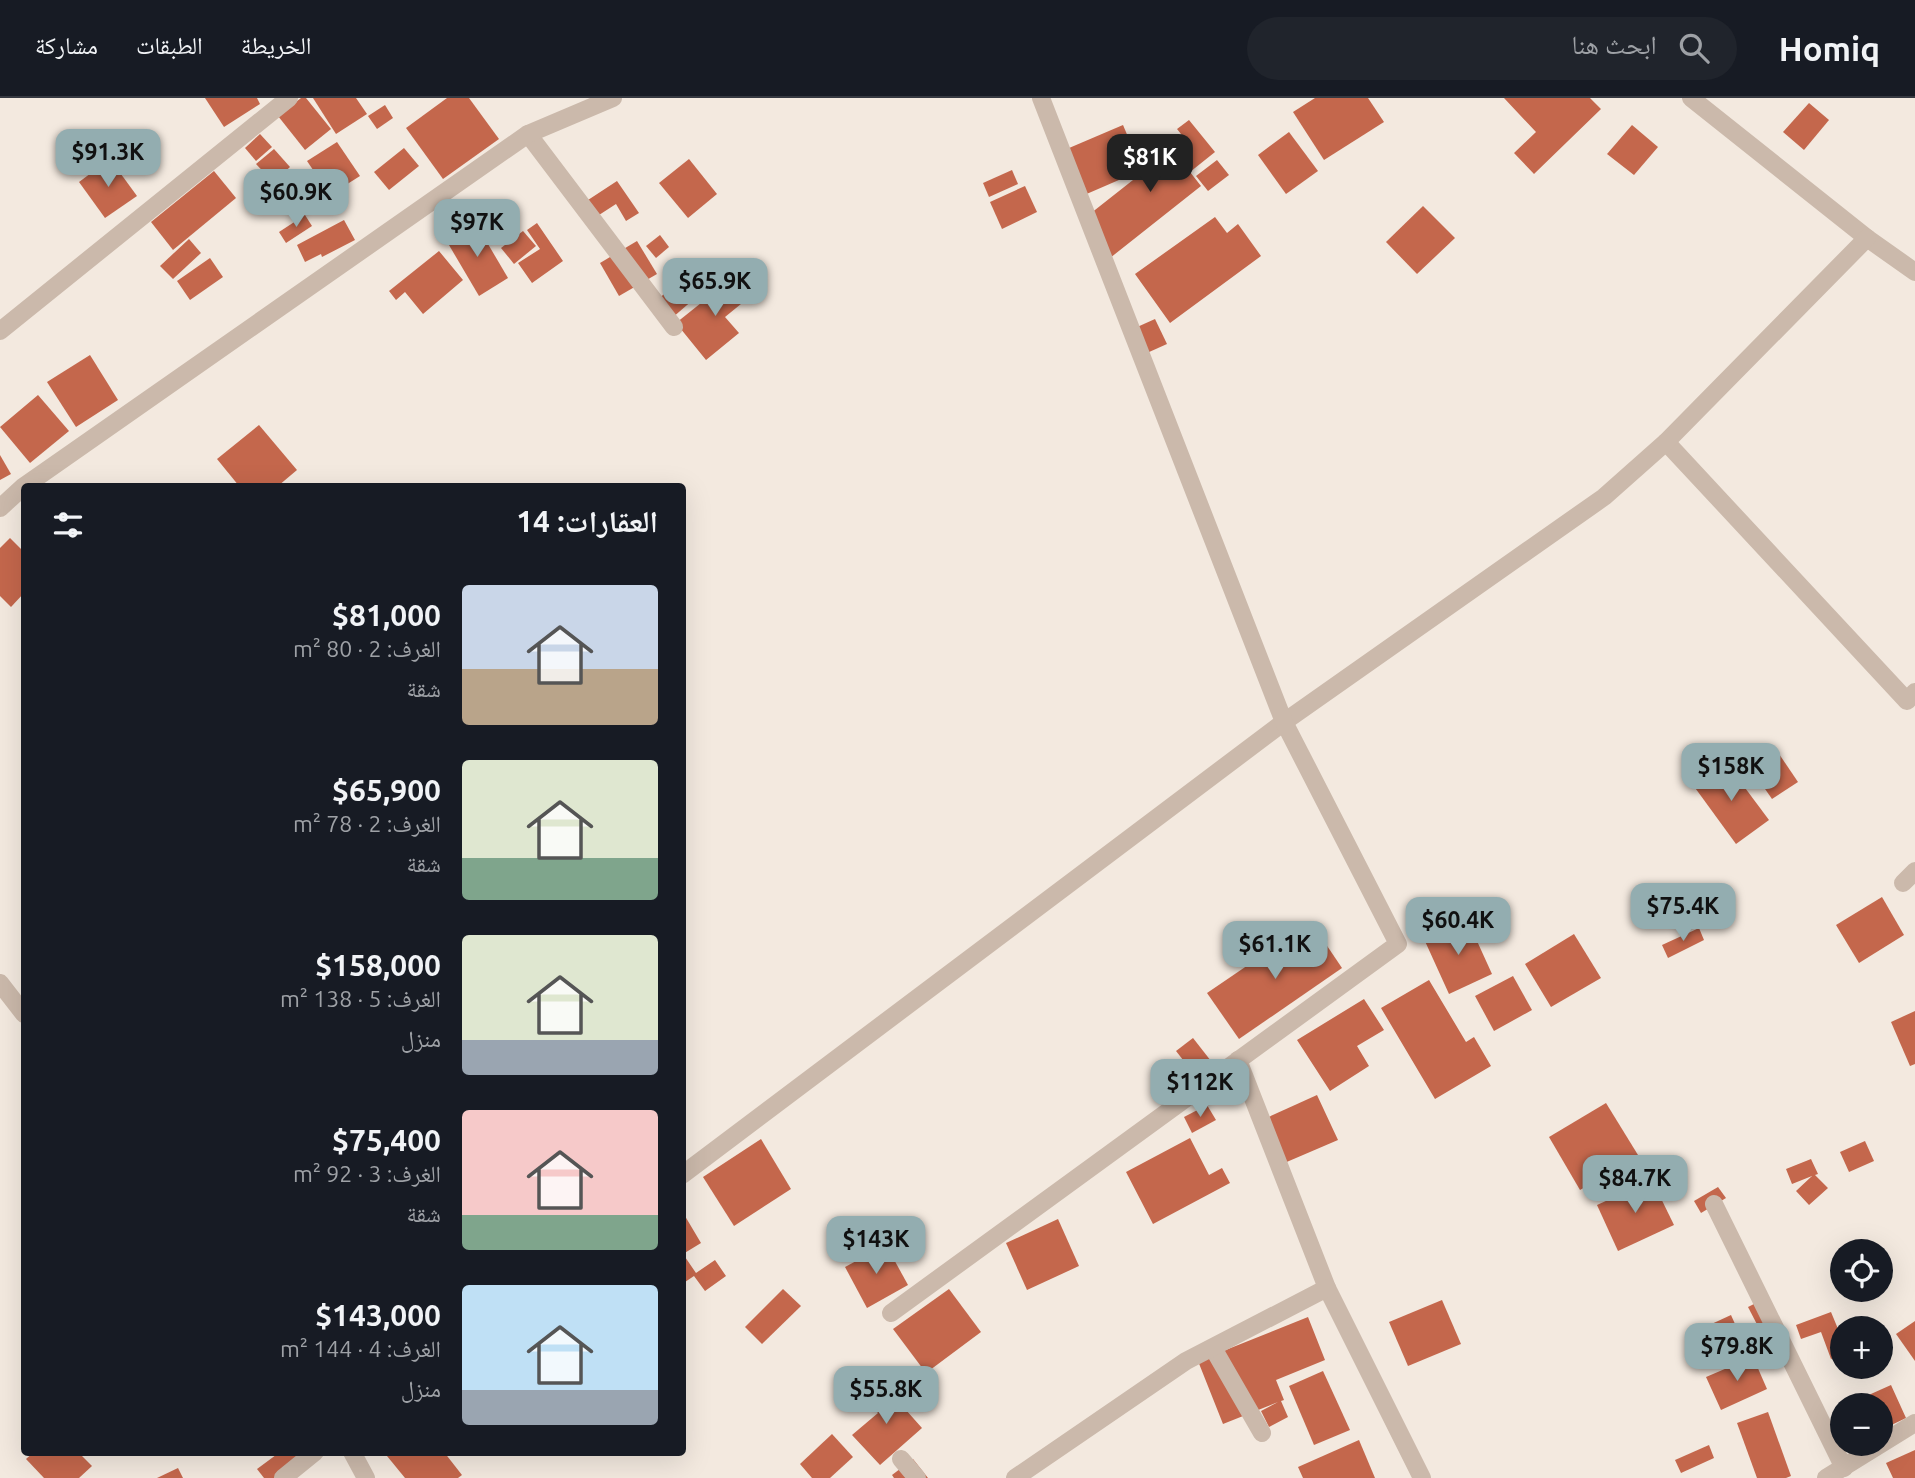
<!DOCTYPE html>
<html lang="ar">
<head>
<meta charset="utf-8">
<style>
	body { margin:0; font-family:Ubuntu,"Noto Naskh Arabic",sans-serif; background:#20242c; color:#f1f3f6; direction:rtl; height:100vh; display:flex; flex-direction:column; font-size:26px; white-space:nowrap }
	* { box-sizing:border-box; margin:0 }
	p { font-size:23px; color:#9ea1a6 }
	.icon { flex:none; width:38px; height:38px; fill:none; stroke:currentColor; stroke-width:2; stroke-linecap:round; stroke-linejoin:round }
	.map { position:relative; flex:1; overflow:hidden; direction:ltr }
	.sheet { position:absolute; left:21px; top:385px; width:665px; height:973px; display:flex; flex-direction:column; background:#171b24; border-radius:7px; box-shadow:0 7px 28px #0002; direction:rtl }
	.sheet>* { flex:none }
	.controls { position:absolute; left:1830px; top:1141px; display:grid; gap:14px }
	.controls a { display:grid; place-items:center; width:63px; height:63px; border-radius:50%; background:#171b24; box-shadow:0 7px 28px #0002; font-size:35px }
	.price { position:absolute; translate:-50% -60px; padding:0 16px; border-radius:14px; background:#93adb0; color:#111; font-size:23px; line-height:46px; filter:drop-shadow(0 2px 4px #0008) }
	.price::after { content:''; position:absolute; left:50%; top:42px; width:21px; height:16px; margin-left:-10px; background:inherit; clip-path:polygon(0 0,100% 0,50% 100%) }
	.price.current { background:#222; color:#fff }
	ul { padding:0; list-style:none }
	li { display:flex; align-items:center; gap:21px; height:175px; padding:0 28px }
	li span { display:grid; place-items:center; flex:none; width:196px; height:140px; border-radius:7px; color:#555 }
	li>.icon { margin-inline-start:auto }
	span .icon { width:84px; height:84px; fill:#fffc; stroke-width:1 }
	li b { font-size:30px }
	h2 { display:flex; justify-content:space-between; align-items:center; height:84px; padding:0 28px; font-size:30px }
	header { display:flex; align-items:center; gap:42px; box-sizing:border-box; height:98px; padding:0 35px; background:#171b24; border-bottom:2px solid #363941 }
	header strong { font-size:33px }
	nav { display:flex; gap:38px; margin-inline-start:auto; font-size:24px }
	.search { width:490px; height:63px; background:#20242c; display:flex; align-items:center; gap:18px; box-sizing:border-box; padding:0 24px; border-radius:38px; color:#9ea1a6; font-size:26px }
	.map>svg:first-child { display:block }
</style>
</head>
<body>
<header>
<strong>Homiq</strong>
<div class="search"><svg class="icon" aria-label="search" viewBox="0 0 24 24"><circle cx="10" cy="10" r="6"/><path d="M15 15l6 6"/></svg>ابحث هنا</div>
<nav><a>الخريطة</a><a>الطبقات</a><a>مشاركة</a></nav>
</header>
<div class="map">
<svg width="1915" height="1380" viewBox="0 0 1915 1380">
	<rect width="100%" height="100%" fill="#f3e9df"/>
	<g fill="#c4674c">
		<path d="M 205,0 L 257,0 L 260,6 L 224,29 Z"/>
		<path d="M 301,0 L 306,0 L 331,31 L 305,52 L 278,18 Z"/>
		<path d="M 313,0 L 356,0 L 367,16 L 336,36 Z"/>
		<path d="M 447,0 L 469,0 L 499,41 L 443,81 L 406,30 Z"/>
		<path d="M 1315,0 L 1368,0 L 1384,24 L 1324,62 L 1293,14 Z"/>
		<path d="M 1504,0 L 1590,0 L 1601,11 L 1534,76 L 1514,55 L 1536,34 Z"/>
		<path d="M 1809,5 L 1829,22 L 1804,52 L 1783,34 Z"/>
		<path d="M 385,7 L 393,20 L 377,31 L 368,18 Z"/>
		<path d="M 1189,22 L 1215,54 L 1190,74 L 1201,88 L 1110,160 L 1081,123 L 1185,41 L 1177,31 Z"/>
		<path d="M 1123,27 L 1142,72 L 1075,101 L 1055,56 Z"/>
		<path d="M 1632,27 L 1658,49 L 1634,77 L 1607,56 Z"/>
		<path d="M 1289,34 L 1318,73 L 1286,96 L 1258,57 Z"/>
		<path d="M 260,36 L 272,49 L 256,63 L 245,50 Z"/>
		<path d="M 337,44 L 360,78 L 330,97 L 307,63 Z"/>
		<path d="M 404,50 L 419,68 L 389,92 L 374,74 Z"/>
		<path d="M 274,51 L 290,69 L 273,84 L 256,66 Z"/>
		<path d="M 110,61 L 137,98 L 105,120 L 79,84 Z"/>
		<path d="M 689,61 L 717,96 L 688,120 L 659,85 Z"/>
		<path d="M 1217,62 L 1229,77 L 1208,93 L 1196,78 Z"/>
		<path d="M 1012,72 L 1018,86 L 989,99 L 983,85 Z"/>
		<path d="M 214,73 L 236,100 L 173,152 L 151,124 Z"/>
		<path d="M 617,83 L 639,115 L 626,123 L 616,106 L 599,117 L 588,102 Z"/>
		<path d="M 1025,88 L 1037,114 L 1002,131 L 990,104 Z"/>
		<path d="M 1423,108 L 1455,140 L 1417,176 L 1386,144 Z"/>
		<path d="M 305,117 L 312,128 L 286,145 L 279,134 Z"/>
		<path d="M 1215,119 L 1227,135 L 1238,126 L 1261,158 L 1170,225 L 1135,176 Z"/>
		<path d="M 344,122 L 355,142 L 322,159 L 321,156 L 305,164 L 297,147 Z"/>
		<path d="M 475,124 L 508,180 L 479,198 L 446,142 Z"/>
		<path d="M 537,125 L 563,163 L 532,185 L 518,165 L 540,151 L 527,132 Z"/>
		<path d="M 523,133 L 536,148 L 514,166 L 501,150 Z"/>
		<path d="M 660,137 L 669,149 L 656,160 L 646,148 Z"/>
		<path d="M 189,141 L 201,155 L 173,181 L 160,168 Z"/>
		<path d="M 637,143 L 657,176 L 619,198 L 600,165 Z"/>
		<path d="M 439,153 L 463,182 L 423,216 L 405,194 L 396,202 L 389,193 Z"/>
		<path d="M 210,160 L 223,179 L 190,202 L 177,183 Z"/>
		<path d="M 701,165 L 716,182 L 672,220 L 657,202 Z"/>
		<path d="M 736,177 L 752,197 L 725,219 L 739,235 L 706,262 L 676,225 Z"/>
		<path d="M 1155,221 L 1167,246 L 1138,259 L 1126,234 Z"/>
		<path d="M 90,257 L 118,302 L 76,329 L 47,284 Z"/>
		<path d="M 38,297 L 69,333 L 30,365 L 0,329 Z"/>
		<path d="M 259,327 L 297,372 L 278,388 L 239,388 L 217,361 Z"/>
		<path d="M 0,357 L 11,376 L 0,382 Z"/>
		<path d="M 10,440 L 24,454 L 24,495 L 11,509 L 0,498 L 0,450 Z"/>
		<path d="M 1773,647 L 1798,684 L 1772,701 L 1747,665 Z"/>
		<path d="M 1725,663 L 1769,722 L 1736,746 L 1693,687 Z"/>
		<path d="M 1882,799 L 1904,837 L 1859,865 L 1836,827 Z"/>
		<path d="M 1467,821 L 1492,876 L 1449,896 L 1424,841 Z"/>
		<path d="M 1311,824 L 1342,870 L 1239,941 L 1207,895 Z"/>
		<path d="M 1699,830 L 1704,842 L 1668,860 L 1662,847 Z"/>
		<path d="M 1574,836 L 1601,880 L 1551,909 L 1525,866 Z"/>
		<path d="M 1513,878 L 1532,912 L 1494,933 L 1475,898 Z"/>
		<path d="M 1429,882 L 1466,944 L 1474,939 L 1491,968 L 1435,1001 L 1381,910 Z"/>
		<path d="M 1364,901 L 1384,932 L 1357,948 L 1369,968 L 1330,993 L 1297,942 Z"/>
		<path d="M 1915,913 L 1915,966 L 1910,968 L 1891,924 Z"/>
		<path d="M 1193,940 L 1218,972 L 1201,985 L 1176,953 Z"/>
		<path d="M 1317,997 L 1338,1042 L 1282,1066 L 1262,1022 Z"/>
		<path d="M 1606,1005 L 1638,1057 L 1580,1092 L 1549,1039 Z"/>
		<path d="M 1207,1007 L 1216,1022 L 1192,1035 L 1184,1019 Z"/>
		<path d="M 1190,1040 L 1209,1077 L 1222,1070 L 1230,1085 L 1153,1126 L 1126,1074 Z"/>
		<path d="M 761,1041 L 791,1091 L 734,1128 L 703,1079 Z"/>
		<path d="M 1865,1043 L 1874,1063 L 1849,1074 L 1840,1054 Z"/>
		<path d="M 1811,1061 L 1818,1076 L 1815,1077 L 1828,1090 L 1809,1107 L 1796,1093 L 1812,1078 L 1792,1086 L 1786,1071 Z"/>
		<path d="M 1652,1082 L 1674,1127 L 1618,1153 L 1597,1107 Z"/>
		<path d="M 1718,1089 L 1726,1100 L 1701,1115 L 1694,1103 Z"/>
		<path d="M 682,1113 L 701,1145 L 683,1156 L 696,1175 L 715,1162 L 726,1178 L 705,1193 L 694,1178 L 682,1186 Z"/>
		<path d="M 1058,1121 L 1079,1168 L 1027,1192 L 1006,1145 Z"/>
		<path d="M 886,1147 L 908,1187 L 867,1210 L 845,1169 Z"/>
		<path d="M 783,1191 L 801,1208 L 762,1246 L 745,1229 Z"/>
		<path d="M 949,1191 L 981,1234 L 926,1275 L 893,1231 Z"/>
		<path d="M 1766,1200 L 1779,1227 L 1762,1236 L 1748,1209 Z"/>
		<path d="M 1442,1202 L 1461,1246 L 1408,1268 L 1389,1224 Z"/>
		<path d="M 1831,1214 L 1843,1243 L 1843,1257 L 1831,1261 L 1821,1234 L 1801,1241 L 1796,1227 Z"/>
		<path d="M 1731,1217 L 1748,1255 L 1722,1266 L 1705,1229 Z"/>
		<path d="M 1308,1219 L 1325,1262 L 1276,1282 L 1284,1302 L 1281,1303 L 1288,1319 L 1269,1329 L 1261,1313 L 1278,1304 L 1223,1326 L 1198,1263 Z"/>
		<path d="M 1915,1223 L 1915,1263 L 1896,1236 Z"/>
		<path d="M 1753,1259 L 1767,1291 L 1721,1312 L 1706,1279 Z"/>
		<path d="M 1323,1273 L 1350,1332 L 1314,1347 L 1289,1288 Z"/>
		<path d="M 881,1284 L 922,1330 L 880,1367 L 852,1337 L 878,1315 L 864,1299 Z"/>
		<path d="M 1891,1287 L 1906,1320 L 1881,1332 L 1881,1307 L 1854,1307 L 1853,1304 Z"/>
		<path d="M 1768,1314 L 1791,1378 L 1786,1380 L 1757,1380 L 1737,1325 Z"/>
		<path d="M 832,1336 L 853,1359 L 830,1380 L 812,1380 L 800,1366 Z"/>
		<path d="M 1359,1342 L 1375,1380 L 1303,1380 L 1298,1369 Z"/>
		<path d="M 1709,1347 L 1714,1360 L 1681,1375 L 1675,1362 Z"/>
		<path d="M 1915,1352 L 1915,1380 L 1893,1380 L 1886,1365 Z"/>
		<path d="M 34,1354 L 78,1354 L 92,1368 L 79,1380 L 44,1380 L 26,1361 Z"/>
		<path d="M 280,1354 L 297,1354 L 303,1361 L 276,1380 L 264,1380 L 257,1371 Z"/>
		<path d="M 392,1354 L 444,1354 L 462,1377 L 458,1380 L 405,1380 L 387,1358 Z"/>
		<path d="M 913,1361 L 928,1380 L 894,1380 L 892,1377 Z"/>
		<path d="M 178,1370 L 183,1380 L 157,1380 Z"/>
	</g>
	<g fill="none" stroke-linecap="round" stroke-linejoin="round">
		<g stroke="#cbb9ab" stroke-width="18">
			<path d="M 1691,0 L 1867,140 L 1915,174"/>
			<path d="M 528,36 L 674,229"/>
			<path d="M 0,233 L 289,0"/>
			<path d="M 1666,344 L 1907,603 L 1915,594"/>
			<path d="M 0,410 L 23,389 L 528,36 L 613,0"/>
			<path d="M 1903,785 L 1915,773"/>
			<path d="M 0,885 L 24,916"/>
			<path d="M 1238,962 L 1327,1190 L 1422,1380"/>
			<path d="M 682,1077 L 1284,624 L 1604,399 L 1666,344 L 1867,140"/>
			<path d="M 1714,1106 L 1844,1370"/>
			<path d="M 891,1215 L 1398,846 L 1284,624 L 1041,0"/>
			<path d="M 1213,1250 L 1262,1335"/>
			<path d="M 352,1354 L 366,1380"/>
			<path d="M 901,1361 L 917,1380"/>
			<path d="M 283,1380 L 315,1354"/>
			<path d="M 1015,1380 L 1186,1263 L 1327,1190"/>
			<path d="M 1826,1380 L 1915,1325"/>
		</g>
	</g>
</svg>
<div class="controls">
<a><svg class="icon" aria-label="locate" viewBox="0 0 24 24"><circle cx="12" cy="12" r="6"/><path d="M12 2v4M12 18v4M2 12h4M18 12h4"/></svg></a>
<a>+</a>
<a>−</a>
</div>
<b class="price" style="left:108px;top:91px">$91.3K</b>
<b class="price current" style="left:1150px;top:96px">$81K</b>
<b class="price" style="left:296px;top:131px">$60.9K</b>
<b class="price" style="left:477px;top:161px">$97K</b>
<b class="price" style="left:715px;top:220px">$65.9K</b>
<b class="price" style="left:1731px;top:705px">$158K</b>
<b class="price" style="left:1683px;top:845px">$75.4K</b>
<b class="price" style="left:1458px;top:859px">$60.4K</b>
<b class="price" style="left:1275px;top:883px">$61.1K</b>
<b class="price" style="left:1200px;top:1021px">$112K</b>
<b class="price" style="left:1635px;top:1117px">$84.7K</b>
<b class="price" style="left:876px;top:1178px">$143K</b>
<b class="price" style="left:1737px;top:1285px">$79.8K</b>
<b class="price" style="left:886px;top:1328px">$55.8K</b>
<section class="sheet">
<h2>العقارات: 14<svg class="icon" aria-label="filters" viewBox="0 0 24 24"><path d="M4 7h16M4 17h16"/><circle cx="9" cy="7" r="2"/><circle cx="15" cy="17" r="2"/></svg></h2>
<ul>
<li><span style="background:linear-gradient(#c9d6e8 60%,#b9a48a 0)"><svg class="icon" aria-label="home" viewBox="0 0 24 24"><path d="M3 11l9-7 9 7M6 9v11h12V9"/></svg></span><div><b>$81,000</b><p>الغرف: 2 · 80 m²</p><p>شقة</p></div></li>
<li><span style="background:linear-gradient(#dfe7d0 70%,#7fa58c 0)"><svg class="icon" aria-label="home" viewBox="0 0 24 24"><path d="M3 11l9-7 9 7M6 9v11h12V9"/></svg></span><div><b>$65,900</b><p>الغرف: 2 · 78 m²</p><p>شقة</p></div></li>
<li><span style="background:linear-gradient(#dfe7d0 75%,#9aa5b1 0)"><svg class="icon" aria-label="home" viewBox="0 0 24 24"><path d="M3 11l9-7 9 7M6 9v11h12V9"/></svg></span><div><b>$158,000</b><p>الغرف: 5 · 138 m²</p><p>منزل</p></div></li>
<li><span style="background:linear-gradient(#f6c9c9 75%,#7fa58c 0)"><svg class="icon" aria-label="home" viewBox="0 0 24 24"><path d="M3 11l9-7 9 7M6 9v11h12V9"/></svg></span><div><b>$75,400</b><p>الغرف: 3 · 92 m²</p><p>شقة</p></div></li>
<li><span style="background:linear-gradient(#bfe0f5 75%,#9aa5b1 0)"><svg class="icon" aria-label="home" viewBox="0 0 24 24"><path d="M3 11l9-7 9 7M6 9v11h12V9"/></svg></span><div><b>$143,000</b><p>الغرف: 4 · 144 m²</p><p>منزل</p></div></li>
</ul>
</section>
</div>
</body>
</html>
